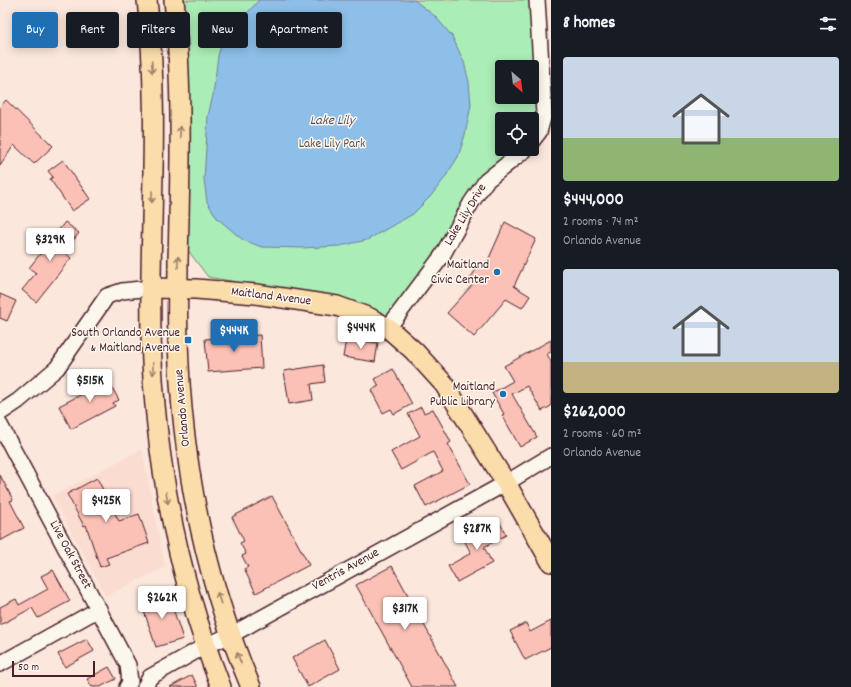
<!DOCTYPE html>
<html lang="en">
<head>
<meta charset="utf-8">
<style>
	body { margin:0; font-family:Dekko,sans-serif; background:#242831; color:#f1f3f6; height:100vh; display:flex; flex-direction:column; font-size:15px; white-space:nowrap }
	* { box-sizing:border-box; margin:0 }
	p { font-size:13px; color:#9ea1a6 }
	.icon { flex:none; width:22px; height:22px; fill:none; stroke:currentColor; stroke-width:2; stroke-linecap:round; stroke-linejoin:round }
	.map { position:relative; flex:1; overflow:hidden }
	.panel { display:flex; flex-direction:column; background:#171b24; width:300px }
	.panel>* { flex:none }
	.guide { position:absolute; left:12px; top:12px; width:380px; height:36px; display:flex; gap:8px }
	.needle { width:26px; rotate:152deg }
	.buttons { position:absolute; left:495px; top:60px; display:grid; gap:8px }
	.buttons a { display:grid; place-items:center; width:44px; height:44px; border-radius:4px; background:#171b24; box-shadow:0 2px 10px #0003; font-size:20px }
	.scale { position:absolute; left:12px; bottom:10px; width:83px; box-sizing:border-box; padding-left:4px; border:2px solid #4a1f2b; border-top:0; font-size:11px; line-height:14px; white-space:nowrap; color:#4a1f2b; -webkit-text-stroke:3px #fbf7ec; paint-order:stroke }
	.price { position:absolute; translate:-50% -34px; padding:0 9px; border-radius:4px; background:#fff; color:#222; font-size:13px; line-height:26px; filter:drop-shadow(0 1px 2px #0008) }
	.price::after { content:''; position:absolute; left:50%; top:24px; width:12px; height:9px; margin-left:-6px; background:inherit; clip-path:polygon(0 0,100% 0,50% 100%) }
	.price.active { background:#1f6fb2; color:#fff }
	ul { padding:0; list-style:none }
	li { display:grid; align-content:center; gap:8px; height:212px; padding:0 12px }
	li span { display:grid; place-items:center; height:124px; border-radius:4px; color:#555 }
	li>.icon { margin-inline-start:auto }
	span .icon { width:72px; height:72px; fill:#fffc; stroke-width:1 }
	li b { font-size:17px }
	h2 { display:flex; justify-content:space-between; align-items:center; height:48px; padding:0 12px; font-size:17px }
	.chip { padding:0 14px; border-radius:4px; background:#171b24; box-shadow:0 2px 10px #0003; font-size:14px; line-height:36px }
	.chip.active { background:#1f6fb2; color:#fff }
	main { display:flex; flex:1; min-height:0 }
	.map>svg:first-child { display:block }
</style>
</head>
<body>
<main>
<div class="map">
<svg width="551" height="687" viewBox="0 0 551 687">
	<rect width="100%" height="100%" fill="#fbe7dc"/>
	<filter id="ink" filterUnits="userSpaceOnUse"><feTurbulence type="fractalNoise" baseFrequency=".025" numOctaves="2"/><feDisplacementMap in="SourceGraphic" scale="8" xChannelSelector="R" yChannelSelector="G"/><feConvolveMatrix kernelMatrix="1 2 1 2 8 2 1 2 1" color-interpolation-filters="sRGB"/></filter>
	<g filter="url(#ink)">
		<path fill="#fbdcd1" d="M 142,449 L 165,567 L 106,596 L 52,496 Z"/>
		<path fill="#abedb6" stroke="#7a8670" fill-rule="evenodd" d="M 182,0 L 534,0 L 541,113 L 532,133 L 532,119 L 502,119 L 502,149 L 518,149 L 483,178 L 387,324 L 338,300 L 208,277 L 187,249 ZM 502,67 L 532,67 L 532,97 L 502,97 Z"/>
		<path fill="#8dbfe9" stroke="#727f9d" d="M 259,0 L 414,0 L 435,16 L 452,36 L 464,62 L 469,82 L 471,105 L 465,135 L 458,157 L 444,179 L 430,197 L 413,214 L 367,240 L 340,246 L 302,248 L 262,247 L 243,240 L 217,218 L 207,202 L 204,179 L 208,116 L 213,95 L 218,56 L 221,45 L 236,25 Z"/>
		<g fill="#fcc1b6" stroke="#4a1f2b">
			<path d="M 6,100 L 53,146 L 34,164 L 14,145 L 0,166 L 0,107 Z"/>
			<path d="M 63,160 L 90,199 L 72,211 L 50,179 L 53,177 L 48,171 Z"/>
			<path d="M 65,222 L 79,233 L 64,252 L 71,258 L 36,302 L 22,290 L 36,273 L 29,268 Z"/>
			<path d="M 505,222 L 536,239 L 514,286 L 530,296 L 522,308 L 506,299 L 474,337 L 447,313 L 474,283 L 469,280 L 481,262 L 486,265 Z"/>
			<path d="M 0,294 L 16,301 L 7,321 L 0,318 Z"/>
			<path d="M 260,335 L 262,368 L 208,372 L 205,339 Z"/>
			<path d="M 346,339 L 378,343 L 375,362 L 343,357 Z"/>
			<path d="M 551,340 L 551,352 L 547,354 L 551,362 L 551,406 L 542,411 L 527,386 L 512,394 L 537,437 L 520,447 L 502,415 L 504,414 L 492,393 L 513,381 L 504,366 Z"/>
			<path d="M 323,365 L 325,382 L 311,384 L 313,400 L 289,404 L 284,371 Z"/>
			<path d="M 393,369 L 412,404 L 394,414 L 391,409 L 383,413 L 371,390 L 379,386 L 375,379 Z"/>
			<path d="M 105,375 L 119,400 L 113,403 L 115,406 L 71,429 L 59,406 L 90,390 L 88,385 Z"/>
			<path d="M 421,407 L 424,413 L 433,409 L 451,442 L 448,444 L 470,484 L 426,507 L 415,486 L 443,471 L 433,452 L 401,470 L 391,452 L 420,436 L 408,414 Z"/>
			<path d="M 0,475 L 13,500 L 10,501 L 24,528 L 0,541 Z"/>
			<path d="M 97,478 L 119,521 L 139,514 L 149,543 L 106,558 L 109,564 L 100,567 L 86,525 L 84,526 L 67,494 Z"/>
			<path d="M 272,496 L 309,565 L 256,593 L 244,569 L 248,567 L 242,556 L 246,554 L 240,543 L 244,541 L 232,517 Z"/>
			<path d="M 498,519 L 506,535 L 484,547 L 492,563 L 457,582 L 448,566 L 471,553 L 463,538 Z"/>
			<path d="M 392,566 L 458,687 L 412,687 L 356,585 Z"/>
			<path d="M 53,570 L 70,601 L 38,618 L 32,608 L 0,625 L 0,607 L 16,599 L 19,605 L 48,589 L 41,576 Z"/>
			<path d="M 168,593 L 183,639 L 156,647 L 141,602 Z"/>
			<path d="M 551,621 L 551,647 L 525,660 L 510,631 L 526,623 L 530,632 Z"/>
			<path d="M 87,639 L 94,651 L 65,667 L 58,654 Z"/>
			<path d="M 325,640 L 340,669 L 308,687 L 292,658 Z"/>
			<path d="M 109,667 L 116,679 L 100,687 L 92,687 L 87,679 Z"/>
			<path d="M 192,675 L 198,687 L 170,687 Z"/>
		</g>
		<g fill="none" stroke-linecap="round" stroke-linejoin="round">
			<defs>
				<g id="minor">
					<path d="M 532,141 L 539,132 L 544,114 L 537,0"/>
					<path d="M 388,328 L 442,256 L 471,203 L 486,181 L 526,149"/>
					<path d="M 0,413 L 18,401 L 57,368 L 107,296 L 122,291 L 151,288"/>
					<path d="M 0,425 L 128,665 L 130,682 L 127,687"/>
					<path d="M 0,664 L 99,609"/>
					<path d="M 145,687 L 150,677 L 205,646 L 231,635 L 506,483 L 551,456"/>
				</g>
				<g id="major">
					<path d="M 147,0 C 160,111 149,224 151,335 C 154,456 177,574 221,687"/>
					<path d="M 174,0 C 183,87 180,175 178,262 C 178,288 177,314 178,339 C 181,458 204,577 251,687"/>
					<path d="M 151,288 L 196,289 L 256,294 L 337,306 L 370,318 L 388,328 L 414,351 L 444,384 L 506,483 L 551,562"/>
				</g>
			</defs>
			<use href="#minor" stroke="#4a1f2b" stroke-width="18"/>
			<use href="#major" stroke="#4a1f2b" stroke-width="22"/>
			<use href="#minor" stroke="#fbf7ec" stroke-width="15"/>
			<use href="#major" stroke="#faddab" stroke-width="19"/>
		</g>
		<defs><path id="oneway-shaft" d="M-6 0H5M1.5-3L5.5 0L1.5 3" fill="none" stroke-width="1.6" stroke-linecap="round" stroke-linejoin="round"/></defs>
		<g stroke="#a27e6b">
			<use href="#oneway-shaft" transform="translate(152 67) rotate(87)"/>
			<use href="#oneway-shaft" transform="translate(180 132) rotate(-90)"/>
			<use href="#oneway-shaft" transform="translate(152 197) rotate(91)"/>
			<use href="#oneway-shaft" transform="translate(178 262) rotate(-89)"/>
			<use href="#oneway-shaft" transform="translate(153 369) rotate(88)"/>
			<use href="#oneway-shaft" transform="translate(167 498) rotate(80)"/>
			<use href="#oneway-shaft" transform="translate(219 598) rotate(-107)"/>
			<use href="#oneway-shaft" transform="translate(239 658) rotate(-111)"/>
		</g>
	</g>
	<g fill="#1f6fb2" stroke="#fbf7ec" stroke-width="1.5">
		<circle cx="497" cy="272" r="4"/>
		<rect x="184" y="336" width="8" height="8" rx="2"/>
		<circle cx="503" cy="394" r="4"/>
	</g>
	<g text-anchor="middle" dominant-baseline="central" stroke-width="3" stroke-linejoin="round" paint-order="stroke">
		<g font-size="13" fill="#62524e" stroke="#fbf7ec">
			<text x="332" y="144">Lake Lily Park</text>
		</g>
		<g font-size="13" fill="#4a1f2b" stroke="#fbf7ec">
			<text transform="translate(466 215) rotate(-59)">Lake Lily Drive</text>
			<text transform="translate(271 297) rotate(7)">Maitland Avenue</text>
			<text transform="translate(183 408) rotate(-95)">Orlando Avenue</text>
			<text transform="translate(70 555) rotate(62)">Live Oak Street</text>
			<text transform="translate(346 570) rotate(-29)">Ventris Avenue</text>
		</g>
		<g font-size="13" fill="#4a1f2b" stroke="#fbf7ec" text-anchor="end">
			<text x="489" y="265">Maitland<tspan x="489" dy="15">Civic Center</tspan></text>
			<text x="180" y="333">South Orlando Avenue<tspan x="180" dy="15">&amp; Maitland Avenue</tspan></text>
			<text x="495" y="387">Maitland<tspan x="495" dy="15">Public Library</tspan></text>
		</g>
		<g font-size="14" font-style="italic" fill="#5e4f64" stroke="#fbf7ec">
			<text x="332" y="121">Lake Lily</text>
		</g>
	</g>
</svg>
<div class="buttons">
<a><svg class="needle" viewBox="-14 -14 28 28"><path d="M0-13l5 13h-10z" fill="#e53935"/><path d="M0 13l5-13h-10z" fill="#9ea1a6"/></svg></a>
<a><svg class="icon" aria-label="locate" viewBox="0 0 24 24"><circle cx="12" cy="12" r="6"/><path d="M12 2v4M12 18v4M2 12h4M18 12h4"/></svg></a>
</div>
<div class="scale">50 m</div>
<b class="price" style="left:50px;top:262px">$329K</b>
<b class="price" style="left:361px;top:350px">$444K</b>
<b class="price active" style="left:234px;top:353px">$444K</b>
<b class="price" style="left:90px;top:403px">$515K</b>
<b class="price" style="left:106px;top:523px">$425K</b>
<b class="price" style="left:477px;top:551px">$287K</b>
<b class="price" style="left:162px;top:620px">$262K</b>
<b class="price" style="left:405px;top:631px">$317K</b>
<div class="guide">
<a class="chip active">Buy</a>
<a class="chip">Rent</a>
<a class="chip">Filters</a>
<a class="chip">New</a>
<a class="chip">Apartment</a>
</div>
</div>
<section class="panel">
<h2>8 homes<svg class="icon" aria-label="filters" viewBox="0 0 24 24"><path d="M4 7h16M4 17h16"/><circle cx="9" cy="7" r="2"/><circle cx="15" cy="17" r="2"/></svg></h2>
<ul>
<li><span style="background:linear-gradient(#c9d6e8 65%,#8fb573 0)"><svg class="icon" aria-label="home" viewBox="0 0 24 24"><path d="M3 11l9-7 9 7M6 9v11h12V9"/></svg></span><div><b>$444,000</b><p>2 rooms · 74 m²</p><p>Orlando Avenue</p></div></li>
<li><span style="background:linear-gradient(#c9d6e8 75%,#c2b280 0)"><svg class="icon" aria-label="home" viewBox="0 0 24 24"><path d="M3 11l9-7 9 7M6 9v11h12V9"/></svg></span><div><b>$262,000</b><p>2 rooms · 60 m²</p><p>Orlando Avenue</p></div></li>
</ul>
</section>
</main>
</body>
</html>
